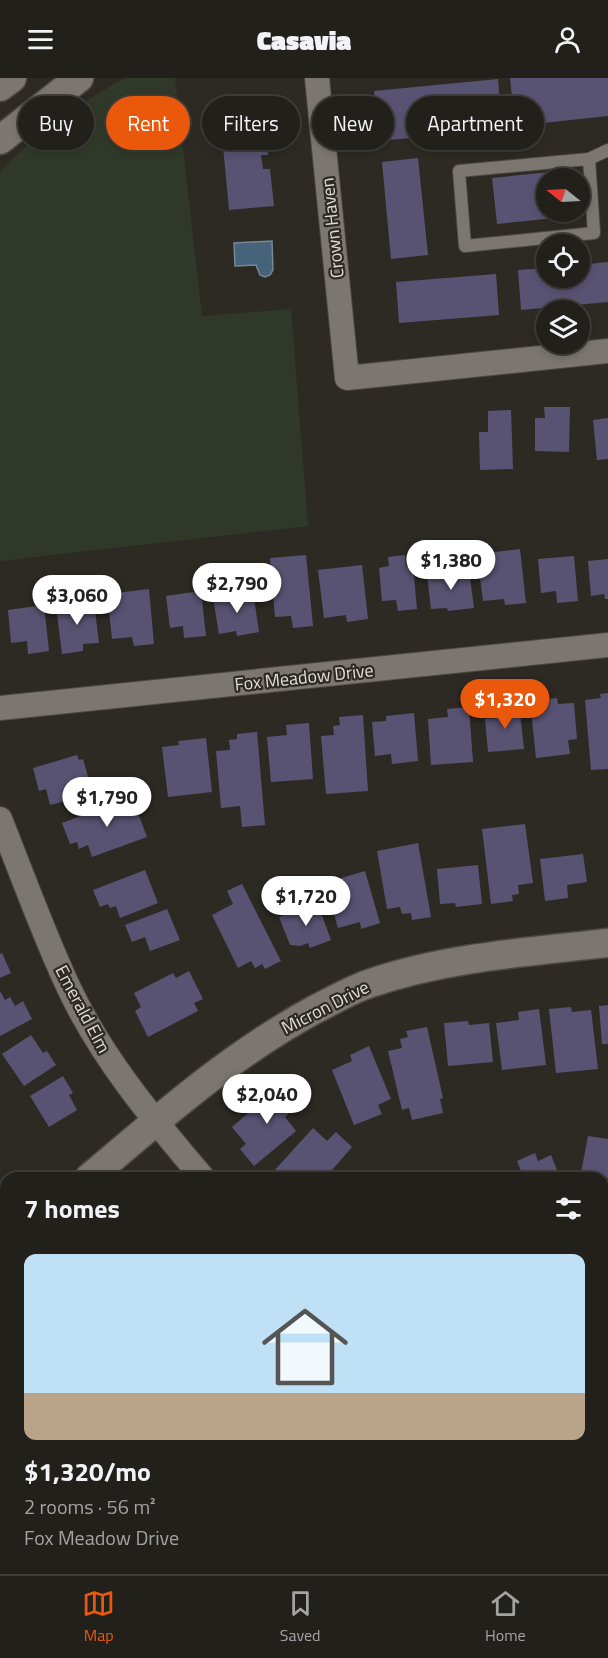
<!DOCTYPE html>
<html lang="en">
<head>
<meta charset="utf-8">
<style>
	body { margin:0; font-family:"Titillium Web",sans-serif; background:#2e2d28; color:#f1f3f6; height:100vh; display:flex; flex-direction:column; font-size:22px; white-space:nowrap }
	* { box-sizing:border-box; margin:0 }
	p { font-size:20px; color:#a2a3a3 }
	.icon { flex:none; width:33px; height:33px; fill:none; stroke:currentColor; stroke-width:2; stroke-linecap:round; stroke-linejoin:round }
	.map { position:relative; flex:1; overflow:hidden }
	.panel { position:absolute; left:0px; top:1094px; width:609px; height:404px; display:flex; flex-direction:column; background:#22201b; border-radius:18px 18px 0 0; box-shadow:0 3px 9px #0003,0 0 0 2px #3f3e3a }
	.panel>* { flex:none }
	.top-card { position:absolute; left:18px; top:18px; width:573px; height:54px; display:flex; gap:12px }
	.needle { width:39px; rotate:288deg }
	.buttons { position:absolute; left:536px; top:90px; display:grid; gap:12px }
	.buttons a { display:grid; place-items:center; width:54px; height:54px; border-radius:50%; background:#22201b; box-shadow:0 3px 9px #0003,0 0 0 2px #3f3e3a; font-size:30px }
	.price { position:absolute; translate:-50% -51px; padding:0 14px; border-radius:21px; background:#fff; color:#222; font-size:20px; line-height:39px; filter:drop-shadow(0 2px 3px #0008) }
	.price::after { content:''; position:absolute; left:50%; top:36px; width:18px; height:14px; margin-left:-9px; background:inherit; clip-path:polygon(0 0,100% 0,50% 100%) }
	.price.on { background:#ea580c; color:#fff }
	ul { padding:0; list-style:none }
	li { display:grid; align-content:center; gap:12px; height:318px; padding:0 24px }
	li span { display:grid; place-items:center; height:186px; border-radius:12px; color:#555 }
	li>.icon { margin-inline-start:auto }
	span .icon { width:108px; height:108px; fill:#fffc; stroke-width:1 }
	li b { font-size:26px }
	h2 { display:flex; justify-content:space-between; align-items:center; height:72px; padding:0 24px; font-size:26px }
	.chip { padding:0 21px; border-radius:27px; background:#22201b; box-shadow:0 3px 9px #0003,0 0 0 2px #3f3e3a; font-size:21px; line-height:54px }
	.chip.on { background:#ea580c; color:#fff }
	header { display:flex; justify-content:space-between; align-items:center; height:78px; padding:0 24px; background:#22201b; font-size:27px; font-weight:800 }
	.dock { display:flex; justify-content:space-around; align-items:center; height:84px; border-top:2px solid #3f3e3a; background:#22201b; font-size:16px; color:#a2a3a3 }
	.dock a { display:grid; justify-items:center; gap:3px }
	.dock .on { color:#ea580c }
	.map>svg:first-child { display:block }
</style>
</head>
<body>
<header><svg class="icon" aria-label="menu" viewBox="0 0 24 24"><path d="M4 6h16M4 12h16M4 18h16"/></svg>Casavia<svg class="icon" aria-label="person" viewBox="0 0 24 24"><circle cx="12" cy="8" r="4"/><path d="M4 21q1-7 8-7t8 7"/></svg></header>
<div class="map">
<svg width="608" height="1496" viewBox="0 0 608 1496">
	<rect width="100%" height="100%" fill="#2d2a24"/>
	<path fill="#303929" d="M 124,0 L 175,0 L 202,238 L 291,231 L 308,448 L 0,483 L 0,94 C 36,55 79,27 124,0 Z"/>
	<path fill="#46637a" stroke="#748896" stroke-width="1.5" d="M 272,163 L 273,192 L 270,197 L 265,199 L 260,197 L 256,187 L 235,188 L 234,165 Z"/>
	<g fill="#595373">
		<path d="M 510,0 L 608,0 L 608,38 L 515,48 Z"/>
		<path d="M 498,1 L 502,51 L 379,63 L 374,13 Z"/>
		<path d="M 263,31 L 268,77 L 261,77 L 263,91 L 270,91 L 274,128 L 229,132 L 220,36 Z"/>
		<path d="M 418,80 L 428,177 L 391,181 L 382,84 Z"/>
		<path d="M 551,94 L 551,100 L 546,100 L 546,134 L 555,134 L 555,140 L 497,146 L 492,100 Z"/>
		<path d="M 608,184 L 608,224 L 521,232 L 518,192 L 546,190 L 546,200 L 579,200 L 579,187 Z"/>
		<path d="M 496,196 L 499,237 L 399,245 L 396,204 Z"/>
		<path d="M 544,329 L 570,329 L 569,374 L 535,373 L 535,340 L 545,340 Z"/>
		<path d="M 511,332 L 513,391 L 480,392 L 479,354 L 488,354 L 488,333 Z"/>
		<path d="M 608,340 L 608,381 L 597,382 L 593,342 Z"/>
		<path d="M 520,471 L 526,525 L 505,527 L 504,521 L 483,523 L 477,476 Z"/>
		<path d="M 306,477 L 313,548 L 293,550 L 291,538 L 275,539 L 270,480 Z"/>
		<path d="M 405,477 L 406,489 L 413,488 L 417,531 L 398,533 L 396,522 L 382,523 L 379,490 L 389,488 L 388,479 Z"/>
		<path d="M 574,478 L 578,523 L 557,525 L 556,513 L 541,515 L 538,481 Z"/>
		<path d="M 608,481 L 608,521 L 605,521 L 604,516 L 591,518 L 588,483 Z"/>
		<path d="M 362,487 L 368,541 L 347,544 L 346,537 L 324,540 L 318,492 Z"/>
		<path d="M 469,492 L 474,530 L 448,533 L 447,530 L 431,531 L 427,497 Z"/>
		<path d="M 115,504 L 116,515 L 149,511 L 154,566 L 134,568 L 132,559 L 112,561 L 106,505 Z"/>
		<path d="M 201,513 L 206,558 L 184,560 L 183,548 L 170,550 L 166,518 Z"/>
		<path d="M 253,513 L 259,554 L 237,558 L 236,553 L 219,556 L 213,520 Z"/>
		<path d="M 94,524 L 99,565 L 83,566 L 83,573 L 62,576 L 56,528 Z"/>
		<path d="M 44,527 L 49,573 L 28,576 L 27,563 L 11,565 L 8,532 Z"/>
		<path d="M 608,615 L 608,691 L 591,692 L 585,622 L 601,620 L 600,616 Z"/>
		<path d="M 557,620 L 558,626 L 574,625 L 577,661 L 568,662 L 570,676 L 536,680 L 530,623 Z"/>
		<path d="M 519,625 L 524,671 L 488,674 L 485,641 L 499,640 L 497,627 Z"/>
		<path d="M 469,629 L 473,684 L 431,687 L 428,641 L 448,639 L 447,631 Z"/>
		<path d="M 414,635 L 418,683 L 392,686 L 391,676 L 375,678 L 372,644 L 386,643 L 386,638 Z"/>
		<path d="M 363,637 L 368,713 L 326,716 L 321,658 L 334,657 L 333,648 L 340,647 L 339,639 Z"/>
		<path d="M 309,645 L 313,701 L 271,704 L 267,659 L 287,657 L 286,647 Z"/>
		<path d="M 257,654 L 265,747 L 242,749 L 240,728 L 221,730 L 216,673 L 230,672 L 229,662 L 237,661 L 237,656 Z"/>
		<path d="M 206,660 L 212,714 L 168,719 L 162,669 L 179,667 L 178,663 Z"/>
		<path d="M 77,677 L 79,682 L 83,681 L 93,716 L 50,727 L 46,711 L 39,713 L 33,690 Z"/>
		<path d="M 132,719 L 147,759 L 92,779 L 88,767 L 79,771 L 77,764 L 70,766 L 62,745 Z"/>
		<path d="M 525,746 L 533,805 L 518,807 L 519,816 L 512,817 L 513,823 L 491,826 L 482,751 Z"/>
		<path d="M 418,765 L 431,839 L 412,842 L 411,835 L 402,836 L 400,829 L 387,831 L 377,773 Z"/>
		<path d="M 583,776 L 587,804 L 567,807 L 568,820 L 545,823 L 540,781 Z"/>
		<path d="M 478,787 L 482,826 L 456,829 L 455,825 L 440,826 L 437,791 Z"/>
		<path d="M 145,792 L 158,825 L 120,840 L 116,828 L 110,830 L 108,826 L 100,829 L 93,812 Z"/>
		<path d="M 365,793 L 380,845 L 361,851 L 360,844 L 338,850 L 325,805 Z"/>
		<path d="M 242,806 L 281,883 L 265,891 L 262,886 L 255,890 L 251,883 L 238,890 L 212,837 L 233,826 L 227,813 Z"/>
		<path d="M 317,824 L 331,862 L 310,870 L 308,865 L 300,868 L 290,867 L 279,839 Z"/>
		<path d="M 167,831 L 180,862 L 150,873 L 145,859 L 132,864 L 125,847 Z"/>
		<path d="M 2,875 L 11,895 L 0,900 L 0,876 Z"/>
		<path d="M 189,893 L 203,921 L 194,925 L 198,933 L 148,959 L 135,933 L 141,929 L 134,915 L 173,895 L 176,900 Z"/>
		<path d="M 0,913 L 5,922 L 10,919 L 15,928 L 23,923 L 32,941 L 0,958 Z"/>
		<path d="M 608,927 L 608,966 L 602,966 L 599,928 Z"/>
		<path d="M 571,929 L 572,934 L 591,932 L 598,991 L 556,995 L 549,931 Z"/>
		<path d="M 539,931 L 546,987 L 502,992 L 496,945 L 519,942 L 518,934 Z"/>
		<path d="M 468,943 L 469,947 L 489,945 L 493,984 L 448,988 L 444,945 Z"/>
		<path d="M 427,949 L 443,1020 L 440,1021 L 443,1035 L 412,1042 L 409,1030 L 402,1032 L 388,973 L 402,970 L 400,961 L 408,959 L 406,953 Z"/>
		<path d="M 31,957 L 43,975 L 47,973 L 56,987 L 24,1008 L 2,976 Z"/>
		<path d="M 369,968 L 391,1021 L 378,1027 L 382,1036 L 354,1047 L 332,992 L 352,983 L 350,977 Z"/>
		<path d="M 63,998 L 73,1015 L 69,1017 L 77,1032 L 49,1049 L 30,1018 Z"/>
		<path d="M 283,1005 L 300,1025 L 285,1039 L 296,1053 L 254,1088 L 240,1071 L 246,1066 L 232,1049 Z"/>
		<path d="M 313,1050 L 327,1063 L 336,1054 L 352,1069 L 325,1100 L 279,1100 L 273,1094 Z"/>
		<path d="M 588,1058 L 608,1061 L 608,1100 L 580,1100 Z"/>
		<path d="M 535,1075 L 538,1083 L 551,1077 L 560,1100 L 524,1100 L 517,1083 Z"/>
		<path d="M 603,1267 L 608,1270 L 608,1305 L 603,1302 L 603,1291 L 605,1286 L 603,1285 Z"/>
		<path d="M 0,1302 L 6,1307 L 6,1332 L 0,1338 Z"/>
		<path d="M 608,1448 L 608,1495 L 603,1491 L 603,1455 Z"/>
		<path d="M 8,1491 L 50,1491 L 47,1496 L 5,1496 Z"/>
		<path d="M 64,1491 L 89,1491 L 96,1496 L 60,1496 Z"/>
	</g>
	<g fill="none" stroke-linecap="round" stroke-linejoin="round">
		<defs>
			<path id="service" d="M 589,81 L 594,155 L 465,168 L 459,93 L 589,81 L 608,72"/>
			<g id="minor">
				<path d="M 317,0 L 347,300 L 608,273"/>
				<path d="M 0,630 L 608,567"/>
				<path d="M 0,741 C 22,796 42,852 67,906 C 100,978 152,1040 203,1100"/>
				<path d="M 603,1359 L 608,1362"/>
			</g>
			<g id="tertiary">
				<path d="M 0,9 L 12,0"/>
				<path d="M 0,62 L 79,0"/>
				<path d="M 89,1100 C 161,1039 231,977 314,932 C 332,923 352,911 371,905 C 447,879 529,874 608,865"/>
				<path d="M 0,1155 L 6,1162"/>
				<path d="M 0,1212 L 6,1219"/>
				<path d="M 384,1491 L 394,1496"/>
				<path d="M 475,1491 L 484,1496"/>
			</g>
		</defs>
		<use href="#service" stroke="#4b4842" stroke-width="14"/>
		<use href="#minor" stroke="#4b4842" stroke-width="26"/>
		<use href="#tertiary" stroke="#4b4842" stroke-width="31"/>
		<use href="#service" stroke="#7b766f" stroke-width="12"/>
		<use href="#minor" stroke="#7b766f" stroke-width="24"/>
		<use href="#tertiary" stroke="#7b766f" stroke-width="28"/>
	</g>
	<g text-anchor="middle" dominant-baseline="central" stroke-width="4.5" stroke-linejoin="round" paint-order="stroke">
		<g font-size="18" fill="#e0ddd9" stroke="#2d2a24">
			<text transform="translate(332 150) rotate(-96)">Crown Haven</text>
			<text transform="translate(304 599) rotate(-6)">Fox Meadow Drive</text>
			<text transform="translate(325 929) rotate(-27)">Micron Drive</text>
			<text transform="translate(83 931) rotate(62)">Emerald Elm</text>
		</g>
	</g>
</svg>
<div class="buttons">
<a><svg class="needle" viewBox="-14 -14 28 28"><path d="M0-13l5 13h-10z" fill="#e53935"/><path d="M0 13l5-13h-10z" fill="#a2a3a3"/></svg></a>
<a><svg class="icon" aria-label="locate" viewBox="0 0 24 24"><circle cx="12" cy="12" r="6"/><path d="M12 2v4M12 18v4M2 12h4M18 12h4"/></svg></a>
<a><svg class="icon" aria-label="layers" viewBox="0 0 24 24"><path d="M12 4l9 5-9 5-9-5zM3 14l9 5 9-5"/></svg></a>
</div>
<b class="price" style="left:451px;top:513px">$1,380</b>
<b class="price" style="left:237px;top:536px">$2,790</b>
<b class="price" style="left:77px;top:548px">$3,060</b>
<b class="price on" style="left:505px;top:652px">$1,320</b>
<b class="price" style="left:107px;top:750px">$1,790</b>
<b class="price" style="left:306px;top:849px">$1,720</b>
<b class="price" style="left:267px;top:1047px">$2,040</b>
<div class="top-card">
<a class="chip">Buy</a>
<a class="chip on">Rent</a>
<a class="chip">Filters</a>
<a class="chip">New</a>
<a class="chip">Apartment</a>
</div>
<section class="panel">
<h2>7 homes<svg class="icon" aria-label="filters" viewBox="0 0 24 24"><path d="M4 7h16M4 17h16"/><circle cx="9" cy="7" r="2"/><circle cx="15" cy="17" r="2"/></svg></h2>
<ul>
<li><span style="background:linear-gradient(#bfe0f5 75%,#b9a48a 0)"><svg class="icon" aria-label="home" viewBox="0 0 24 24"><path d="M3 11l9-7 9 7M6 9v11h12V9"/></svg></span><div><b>$1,320/mo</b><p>2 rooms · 56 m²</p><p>Fox Meadow Drive</p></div></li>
</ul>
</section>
</div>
<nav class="dock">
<a class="on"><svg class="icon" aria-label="map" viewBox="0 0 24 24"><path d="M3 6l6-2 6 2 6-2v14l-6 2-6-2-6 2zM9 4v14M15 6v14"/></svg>Map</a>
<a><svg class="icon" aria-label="saved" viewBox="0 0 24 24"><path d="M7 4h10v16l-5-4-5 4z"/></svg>Saved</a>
<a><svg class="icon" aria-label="home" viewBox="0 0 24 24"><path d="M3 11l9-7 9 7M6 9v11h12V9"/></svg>Home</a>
</nav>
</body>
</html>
